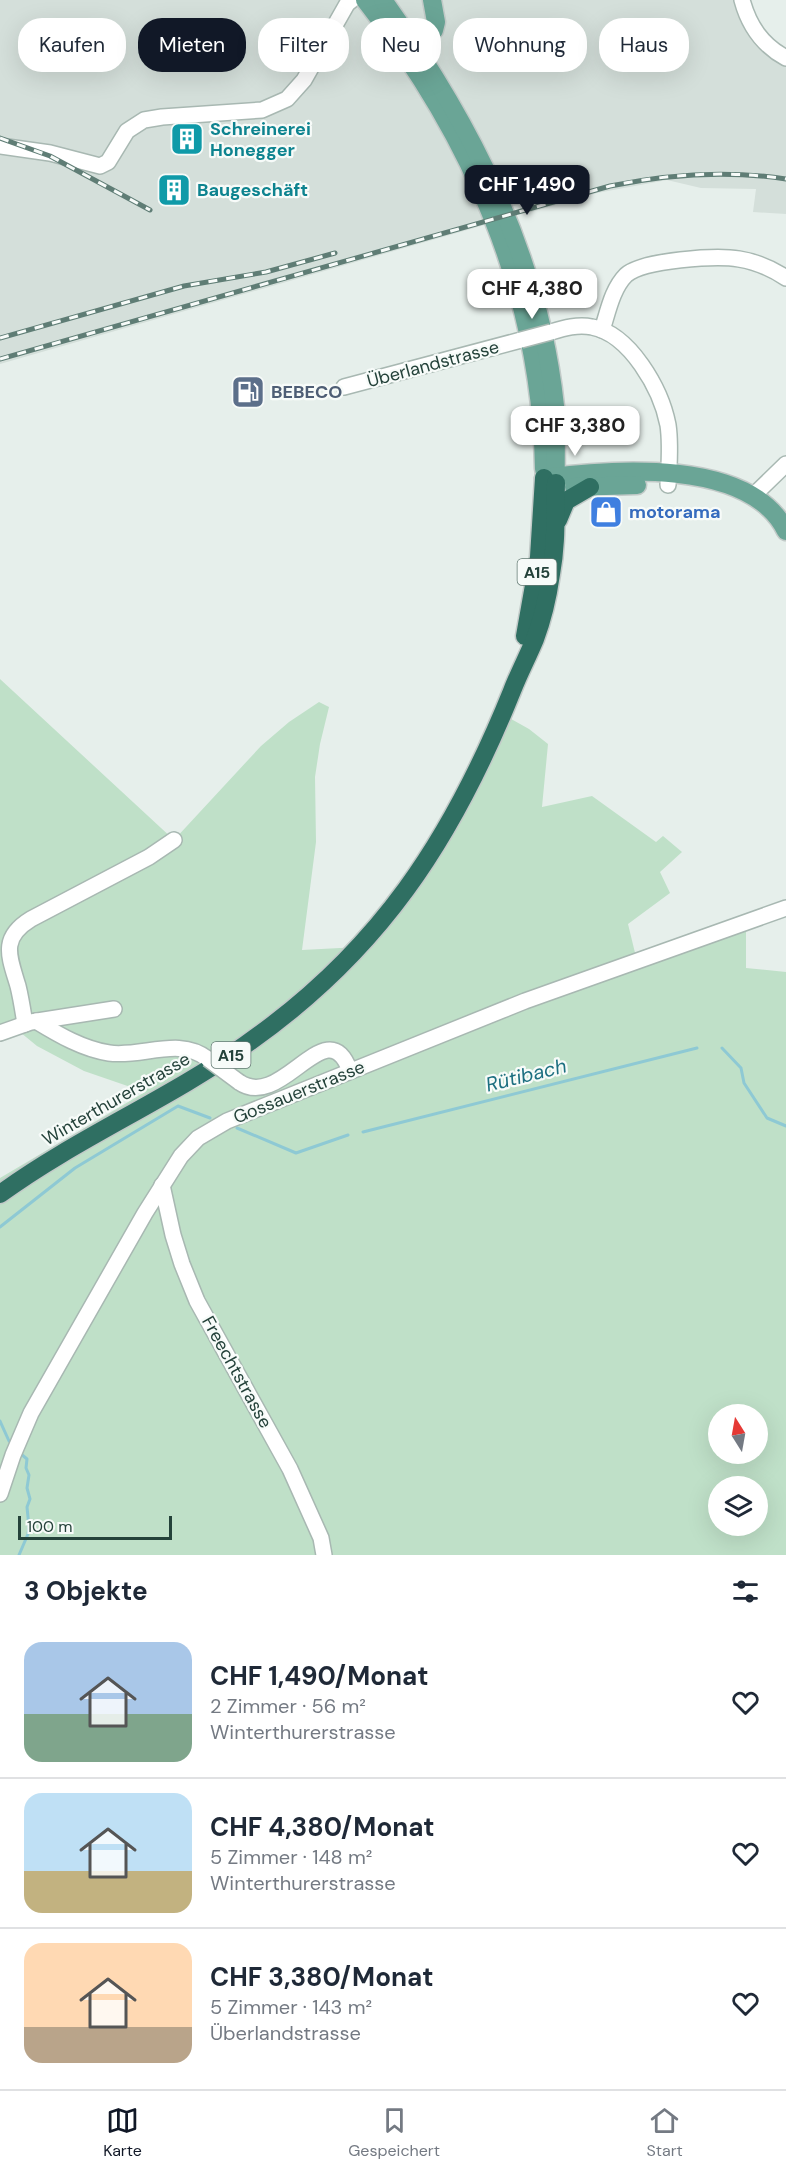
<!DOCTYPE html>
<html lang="de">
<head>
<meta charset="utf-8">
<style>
	body { margin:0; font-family:"DM Sans",sans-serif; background:#f6f6f7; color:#1f2937; height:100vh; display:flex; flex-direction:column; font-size:22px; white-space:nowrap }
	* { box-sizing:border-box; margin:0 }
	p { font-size:20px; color:#747a83 }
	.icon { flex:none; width:33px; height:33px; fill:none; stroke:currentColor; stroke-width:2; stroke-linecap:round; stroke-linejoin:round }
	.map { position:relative; height:1555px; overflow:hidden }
	.drawer { display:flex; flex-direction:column; background:#fff; flex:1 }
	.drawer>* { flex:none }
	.banner { position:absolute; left:18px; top:18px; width:750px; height:54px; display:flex; gap:12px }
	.needle { width:39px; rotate:349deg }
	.controls { position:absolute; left:708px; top:1404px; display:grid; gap:12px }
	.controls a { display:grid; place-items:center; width:60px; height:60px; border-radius:50%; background:#fff; box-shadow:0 6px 24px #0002; font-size:30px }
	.scale { position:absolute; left:18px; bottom:15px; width:154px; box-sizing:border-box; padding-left:6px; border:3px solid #24423a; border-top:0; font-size:16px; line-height:21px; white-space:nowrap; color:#24423a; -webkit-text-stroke:4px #f7fbf9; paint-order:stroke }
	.price { position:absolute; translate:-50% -51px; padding:0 14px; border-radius:12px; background:#fff; color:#222; font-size:20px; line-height:39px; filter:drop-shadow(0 2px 3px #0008) }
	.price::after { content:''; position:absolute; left:50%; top:36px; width:18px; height:14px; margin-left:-9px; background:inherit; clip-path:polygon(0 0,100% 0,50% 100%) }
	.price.active { background:#111827; color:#fff }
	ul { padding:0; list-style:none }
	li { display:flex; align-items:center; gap:18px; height:150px; padding:0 24px }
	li+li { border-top:2px solid #e0e1e3 }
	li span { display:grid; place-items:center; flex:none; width:168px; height:120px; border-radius:18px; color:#555 }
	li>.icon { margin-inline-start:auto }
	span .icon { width:72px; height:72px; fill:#fffc; stroke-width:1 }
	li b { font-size:26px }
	h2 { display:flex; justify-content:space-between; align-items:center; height:72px; padding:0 24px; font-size:26px }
	.pill { padding:0 21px; border-radius:24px; background:#fff; box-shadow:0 6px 24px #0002; font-size:21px; line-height:54px }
	.pill.active { background:#111827; color:#fff }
	.tab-bar { display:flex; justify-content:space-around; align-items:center; height:84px; border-top:2px solid #e0e1e3; background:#fff; font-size:16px; color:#747a83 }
	.tab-bar a { display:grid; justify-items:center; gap:3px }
	.tab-bar .active { color:#111827 }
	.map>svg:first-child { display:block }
</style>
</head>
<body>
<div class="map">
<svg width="786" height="1555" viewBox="0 0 786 1555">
	<rect width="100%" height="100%" fill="#e6efeb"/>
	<path fill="#d4dfda" d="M 0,0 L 742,0 L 744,7 L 786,58 L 786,214 L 753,212 L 756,189 L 701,188 L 667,180 L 597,193 L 531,212 L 527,202 L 484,215 L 488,224 L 0,364 Z"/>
	<path fill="#bfe0c8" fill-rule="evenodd" d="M 0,679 L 174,840 L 261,746 L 289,722 L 319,702 L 329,707 L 320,744 L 315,777 L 316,842 L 302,950 L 359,947 L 389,912 L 502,714 L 529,729 L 548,744 L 542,807 L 592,796 L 656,842 L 663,836 L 682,852 L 660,872 L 670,893 L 628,924 L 637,961 L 746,923 L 746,968 L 786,972 L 786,1555 L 0,1555 L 0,1178 L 145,1092 L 84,1071 L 37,1046 L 15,1028 L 0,1033 ZM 718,1414 L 758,1414 L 758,1454 L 718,1454 ZM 718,1486 L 758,1486 L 758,1526 L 718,1526 Z"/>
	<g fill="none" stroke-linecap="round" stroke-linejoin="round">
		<g stroke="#8ec9d4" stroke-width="3">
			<path d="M 722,1048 L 741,1068 L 744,1083 L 767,1118 L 786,1126"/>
			<path d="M 237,1128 L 296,1153 L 348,1135"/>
			<path d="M 363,1132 L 697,1048"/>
			<path d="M 0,1227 L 75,1168 L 178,1106 L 210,1118"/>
			<path d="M 0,1421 L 9,1441"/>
			<path d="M 19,1555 L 28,1534 L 29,1527 L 27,1507 L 30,1499 L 27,1488 L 29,1475 L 26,1468 L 27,1459 L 21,1454"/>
		</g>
		<defs>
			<g id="minor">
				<path d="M 742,0 C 749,26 762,45 786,58"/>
				<path d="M 0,146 L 50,153 L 100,166 L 108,162 L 127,131 L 144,120 L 162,117 L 262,110 L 287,99 L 304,80 L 347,4 L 352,0"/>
				<path d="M 602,330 C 608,312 612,289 626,275 C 643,260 717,255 739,259 C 757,262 771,268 786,278"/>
				<path d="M 551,332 C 564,328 578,324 592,327 C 630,334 661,389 668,425 C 671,445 669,465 668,485"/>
				<path d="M 344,387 L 521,340"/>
				<path d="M 752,497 L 786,464"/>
				<path d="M 36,1021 C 59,1035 83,1049 109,1053 C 142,1058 179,1036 208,1059"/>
				<path d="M 25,1024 C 23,1011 21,998 18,986 C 9,956 0,938 31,919 L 149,857 L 174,840"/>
				<path d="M 0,1033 L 31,1022 L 114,1009"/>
				<path d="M 239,1082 C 282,1112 327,1007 350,1071"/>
				<path d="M 162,1185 L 173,1235 L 182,1264 L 197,1301 L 290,1469 L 321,1538 L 324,1555"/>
				<path d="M 0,1494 L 13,1455 L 31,1413 L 145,1213 L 181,1156 L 198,1138 L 227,1121 L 525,1001 L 786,908"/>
			</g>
			<g id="major">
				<path d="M 365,0 C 472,136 541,294 544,469"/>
				<path d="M 383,0 C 470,121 539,255 555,406 C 557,432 555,457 556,483"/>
				<path d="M 406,33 L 422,36 L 434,30 L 436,22 L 432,0"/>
				<path d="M 544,478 C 612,469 750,458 786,531"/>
				<path d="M 574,487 L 637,485"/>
			</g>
			<g id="highway">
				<path d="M 558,520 L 566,501 L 590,487"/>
				<path d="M 525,636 L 539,557 L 544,478"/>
				<path d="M 0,1194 C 77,1138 167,1100 245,1045 C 379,952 452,840 512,691 C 519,673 528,656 535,639 C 543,618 548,595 551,574 C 557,542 555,514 556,483"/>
			</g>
		</defs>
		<use href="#minor" stroke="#a8b8b2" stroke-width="18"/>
		<use href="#major" stroke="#c2cac8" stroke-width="21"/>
		<use href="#highway" stroke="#c2cac8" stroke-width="21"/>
		<use href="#minor" stroke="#fff" stroke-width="15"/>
		<use href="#major" stroke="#6aa596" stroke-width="18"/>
		<use href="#highway" stroke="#2f6f62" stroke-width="18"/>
		<defs>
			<g id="rail">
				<path d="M 0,138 L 50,156 L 150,210"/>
				<path d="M 0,338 L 184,286 L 266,272 L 335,253"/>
				<path d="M 0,359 L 610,186 C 668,174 727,170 786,179"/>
			</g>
		</defs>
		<use href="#rail" stroke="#5f7d75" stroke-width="5"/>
		<use href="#rail" stroke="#f7fbf9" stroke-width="3" stroke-dasharray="9" stroke-linecap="butt"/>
		<defs>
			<g id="minor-bridge">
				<path d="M 521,340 L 551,332"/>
				<path d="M 208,1059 L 239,1082"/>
			</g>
		</defs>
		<use href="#minor-bridge" stroke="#a8b8b2" stroke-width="18" stroke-linecap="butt"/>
		<use href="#minor-bridge" stroke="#fff" stroke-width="15"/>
	</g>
	<defs>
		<symbol id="building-square" viewBox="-11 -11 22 22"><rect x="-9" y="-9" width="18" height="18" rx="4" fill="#0f9aa8" stroke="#f7fbf9"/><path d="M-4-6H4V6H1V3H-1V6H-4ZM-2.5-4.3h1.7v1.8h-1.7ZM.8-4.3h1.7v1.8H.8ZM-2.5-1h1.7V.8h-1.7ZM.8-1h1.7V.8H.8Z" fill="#fff"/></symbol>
		<symbol id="fuel-square" viewBox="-11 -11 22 22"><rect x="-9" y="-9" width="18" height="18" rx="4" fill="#5c6f8a" stroke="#f7fbf9"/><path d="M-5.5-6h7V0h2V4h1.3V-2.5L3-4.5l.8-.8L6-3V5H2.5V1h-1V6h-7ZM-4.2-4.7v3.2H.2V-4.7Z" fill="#fff"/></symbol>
		<symbol id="shop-square" viewBox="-11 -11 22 22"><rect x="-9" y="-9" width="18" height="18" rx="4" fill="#3f7fe0" stroke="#f7fbf9"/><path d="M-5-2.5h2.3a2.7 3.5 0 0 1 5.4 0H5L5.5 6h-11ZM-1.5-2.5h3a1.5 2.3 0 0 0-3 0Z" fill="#fff"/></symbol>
	</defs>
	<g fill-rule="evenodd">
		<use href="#building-square" x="168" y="120" width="38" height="38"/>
		<use href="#building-square" x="155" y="171" width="38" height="38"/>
		<use href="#fuel-square" x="229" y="373" width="38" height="38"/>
		<use href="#shop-square" x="587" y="493" width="38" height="38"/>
	</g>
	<g text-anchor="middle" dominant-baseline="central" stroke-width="4.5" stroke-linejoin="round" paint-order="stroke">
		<g fill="#f7fbf9" stroke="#637a73" stroke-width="1.5">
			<rect x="517.5" y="559" width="39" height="26" rx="4.5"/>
			<rect x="211.5" y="1042" width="39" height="26" rx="4.5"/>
		</g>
		<g font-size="16" font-weight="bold" fill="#24423a">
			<text x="537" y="572">A15</text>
			<text x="231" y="1055">A15</text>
		</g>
		<g font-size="18" font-weight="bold" fill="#0d838f" stroke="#f7fbf9" text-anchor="start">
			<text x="210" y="129">Schreinerei<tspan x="210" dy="21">Honegger</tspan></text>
			<text x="197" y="190">Baugeschäft</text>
		</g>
		<g font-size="18" fill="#24423a" stroke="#f7fbf9">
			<text transform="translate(433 364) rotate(-15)">Überlandstrasse</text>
			<text transform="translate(299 1092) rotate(-22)">Gossauerstrasse</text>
			<text transform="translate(116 1099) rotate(-30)">Winterthurerstrasse</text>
			<text transform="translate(237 1372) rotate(61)">Freechtstrasse</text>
		</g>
		<g font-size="18" font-weight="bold" fill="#4e5e75" stroke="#f7fbf9" text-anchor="start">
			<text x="271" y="392">BEBECO</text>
		</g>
		<g font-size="18" font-weight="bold" fill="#366cbe" stroke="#f7fbf9" text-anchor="start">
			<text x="629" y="512">motorama</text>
		</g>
		<g font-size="20" font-style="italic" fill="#1c6f80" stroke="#f7fbf9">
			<text transform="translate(526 1075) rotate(-14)">Rütibach</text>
		</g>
	</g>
</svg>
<div class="controls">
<a><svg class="needle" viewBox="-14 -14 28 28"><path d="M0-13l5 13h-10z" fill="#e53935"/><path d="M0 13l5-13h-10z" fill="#747a83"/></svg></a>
<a><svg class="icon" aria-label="layers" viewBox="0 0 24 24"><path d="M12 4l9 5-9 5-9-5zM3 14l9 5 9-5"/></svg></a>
</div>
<div class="scale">100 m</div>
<b class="price active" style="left:527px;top:216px">CHF 1,490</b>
<b class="price" style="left:532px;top:320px">CHF 4,380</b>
<b class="price" style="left:575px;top:457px">CHF 3,380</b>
<div class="banner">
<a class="pill">Kaufen</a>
<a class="pill active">Mieten</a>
<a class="pill">Filter</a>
<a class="pill">Neu</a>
<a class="pill">Wohnung</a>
<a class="pill">Haus</a>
</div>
</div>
<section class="drawer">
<h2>3 Objekte<svg class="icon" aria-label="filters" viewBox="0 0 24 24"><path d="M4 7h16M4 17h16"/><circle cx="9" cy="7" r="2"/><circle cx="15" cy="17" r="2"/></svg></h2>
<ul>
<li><span style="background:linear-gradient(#a9c7e8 60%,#7fa58c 0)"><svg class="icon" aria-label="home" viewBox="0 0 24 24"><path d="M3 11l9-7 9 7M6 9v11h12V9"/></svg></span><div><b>CHF 1,490/Monat</b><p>2 Zimmer · 56 m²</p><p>Winterthurerstrasse</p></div><svg class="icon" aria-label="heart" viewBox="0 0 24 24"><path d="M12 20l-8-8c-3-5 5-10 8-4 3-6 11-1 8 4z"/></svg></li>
<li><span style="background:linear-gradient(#bfe0f5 65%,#c2b280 0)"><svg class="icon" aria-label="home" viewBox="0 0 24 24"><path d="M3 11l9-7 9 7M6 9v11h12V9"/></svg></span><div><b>CHF 4,380/Monat</b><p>5 Zimmer · 148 m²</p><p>Winterthurerstrasse</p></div><svg class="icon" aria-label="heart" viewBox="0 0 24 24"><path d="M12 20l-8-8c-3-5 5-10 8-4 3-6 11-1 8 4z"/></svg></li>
<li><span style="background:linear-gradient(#ffd9b3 70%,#b9a48a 0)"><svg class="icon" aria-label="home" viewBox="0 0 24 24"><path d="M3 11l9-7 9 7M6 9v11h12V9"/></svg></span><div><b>CHF 3,380/Monat</b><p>5 Zimmer · 143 m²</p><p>Überlandstrasse</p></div><svg class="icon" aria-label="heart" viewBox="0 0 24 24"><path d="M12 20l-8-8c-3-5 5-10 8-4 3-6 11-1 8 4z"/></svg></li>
</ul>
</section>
<nav class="tab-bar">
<a class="active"><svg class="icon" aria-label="map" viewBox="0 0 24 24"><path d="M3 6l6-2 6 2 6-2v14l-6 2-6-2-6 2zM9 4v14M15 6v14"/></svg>Karte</a>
<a><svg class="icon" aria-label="saved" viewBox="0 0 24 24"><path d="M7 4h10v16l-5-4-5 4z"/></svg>Gespeichert</a>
<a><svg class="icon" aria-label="home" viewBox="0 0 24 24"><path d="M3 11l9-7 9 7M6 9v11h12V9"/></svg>Start</a>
</nav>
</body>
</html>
